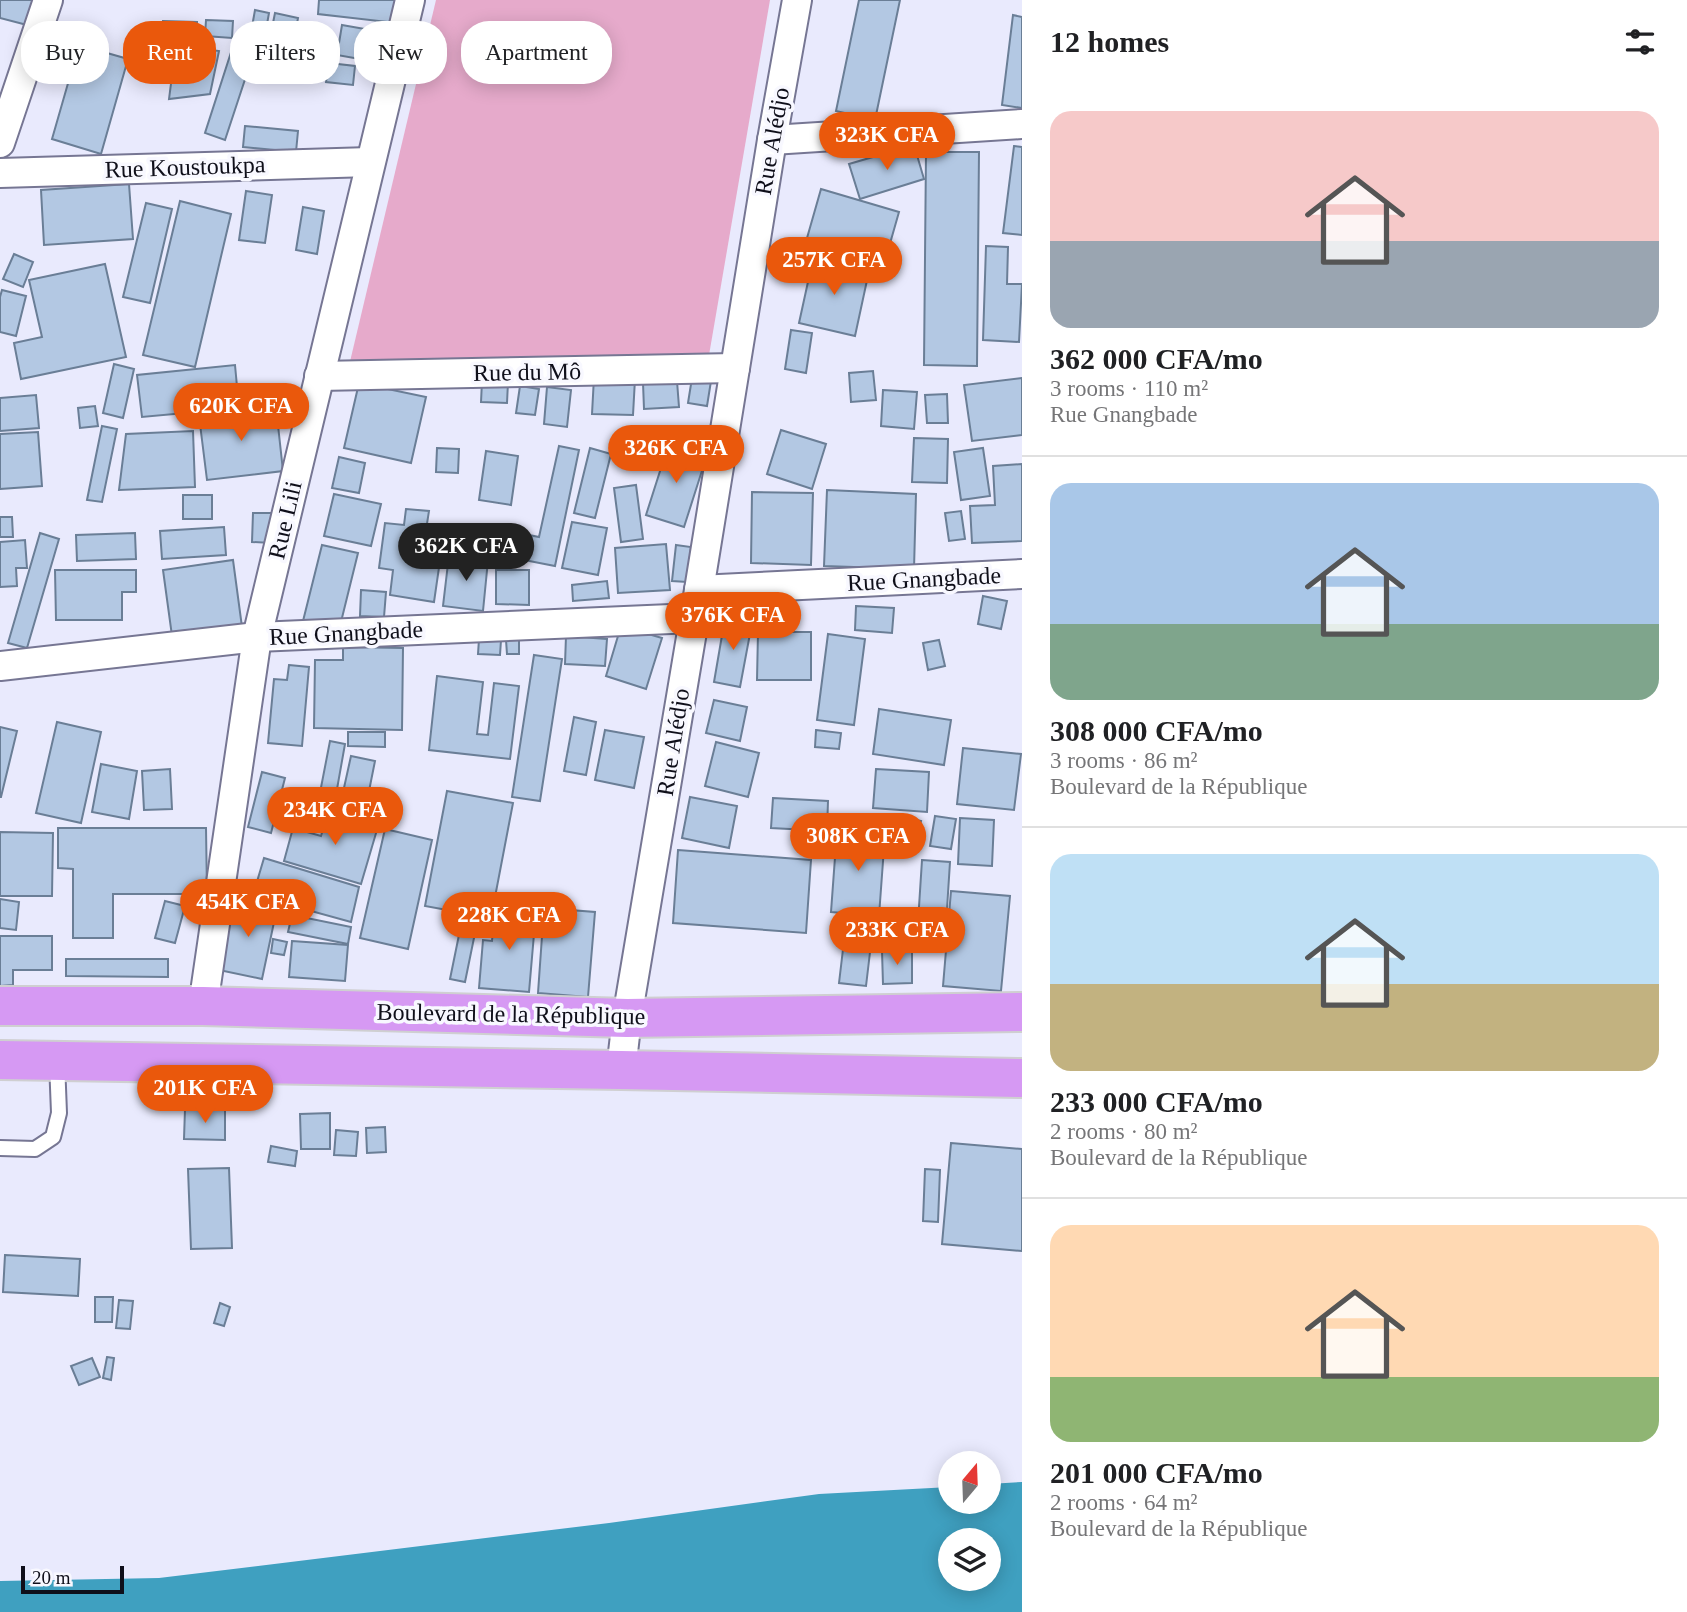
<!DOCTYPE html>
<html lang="en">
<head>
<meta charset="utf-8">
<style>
	body { margin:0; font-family:Georgia,serif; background:#f6f6f6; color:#202124; height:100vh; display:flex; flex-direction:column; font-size:26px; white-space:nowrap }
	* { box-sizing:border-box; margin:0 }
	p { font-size:23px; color:#757577 }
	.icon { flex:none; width:38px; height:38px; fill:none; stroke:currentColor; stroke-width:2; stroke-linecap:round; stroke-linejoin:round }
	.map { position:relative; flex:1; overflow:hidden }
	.drawer { display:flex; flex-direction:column; background:#fff; width:665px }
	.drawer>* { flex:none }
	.guide { position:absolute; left:21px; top:21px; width:665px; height:63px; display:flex; gap:14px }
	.needle { width:46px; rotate:19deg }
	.fabs { position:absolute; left:938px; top:1451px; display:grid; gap:14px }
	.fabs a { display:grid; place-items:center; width:63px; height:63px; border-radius:50%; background:#fff; box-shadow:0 4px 18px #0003; font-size:35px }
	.scale { position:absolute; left:21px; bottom:18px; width:103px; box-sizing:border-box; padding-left:7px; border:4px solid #0f0f1a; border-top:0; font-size:19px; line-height:24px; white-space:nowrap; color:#0f0f1a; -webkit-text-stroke:5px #f8f8ff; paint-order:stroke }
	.price { position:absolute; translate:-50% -60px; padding:0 16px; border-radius:24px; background:#ea580c; color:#fff; font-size:23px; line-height:46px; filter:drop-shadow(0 2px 4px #0008) }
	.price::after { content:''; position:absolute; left:50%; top:42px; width:21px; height:16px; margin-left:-10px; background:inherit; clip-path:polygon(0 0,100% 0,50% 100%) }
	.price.selected { background:#222; color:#fff }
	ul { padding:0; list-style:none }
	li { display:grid; align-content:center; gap:14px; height:371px; padding:0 28px }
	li+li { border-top:2px solid #e0e0e0 }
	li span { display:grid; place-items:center; height:217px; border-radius:21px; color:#555 }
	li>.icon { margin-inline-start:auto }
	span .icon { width:126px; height:126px; fill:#fffc; stroke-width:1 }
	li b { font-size:30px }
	h2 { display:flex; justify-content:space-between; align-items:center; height:84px; padding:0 28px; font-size:30px }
	.pill { padding:0 24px; border-radius:28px; background:#fff; box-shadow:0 4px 18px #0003; font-size:24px; line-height:63px }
	.pill.selected { background:#ea580c; color:#fff }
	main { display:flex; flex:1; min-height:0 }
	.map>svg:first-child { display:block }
</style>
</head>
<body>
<main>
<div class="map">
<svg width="1022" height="1612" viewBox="0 0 1022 1612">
	<rect width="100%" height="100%" fill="#e9eafd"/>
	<path fill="#e6aacb" d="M 436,0 L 770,0 L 708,361 L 348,370 Z"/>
	<path fill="#3fa0c0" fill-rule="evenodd" d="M 1022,1482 L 1022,1612 L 0,1612 L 0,1581 L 159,1578 L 609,1523 L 819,1494 L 950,1487 L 950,1502 L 989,1502 L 989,1484 ZM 950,1540 L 989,1540 L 989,1578 L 950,1578 Z"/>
	<g fill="#b3c8e3" stroke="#6a7e96" stroke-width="2">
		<path d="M 0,0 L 33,0 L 27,25 L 0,18 Z"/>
		<path d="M 319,0 L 399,0 L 396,23 L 318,14 Z"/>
		<path d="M 859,0 L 900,0 L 875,120 L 836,111 Z"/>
		<path d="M 255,10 L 269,13 L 264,41 L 250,38 Z"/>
		<path d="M 275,13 L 298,18 L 290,63 L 266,58 Z"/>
		<path d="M 1013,15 L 1022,17 L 1022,108 L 1002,105 Z"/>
		<path d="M 206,20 L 233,21 L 232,38 L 205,36 Z"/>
		<path d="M 163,21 L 197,22 L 197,41 L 163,40 Z"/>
		<path d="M 342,25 L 382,32 L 377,62 L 337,55 Z"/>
		<path d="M 235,40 L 256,46 L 225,140 L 205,133 Z"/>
		<path d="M 79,45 L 128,59 L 101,154 L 52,139 Z"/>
		<path d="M 176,45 L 219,51 L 210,94 L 169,99 Z"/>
		<path d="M 329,63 L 355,66 L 353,85 L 326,82 Z"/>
		<path d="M 245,126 L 298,131 L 296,152 L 243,147 Z"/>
		<path d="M 914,145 L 924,179 L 860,199 L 849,164 Z"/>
		<path d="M 1014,146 L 1022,147 L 1022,235 L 1003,233 Z"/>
		<path d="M 926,152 L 979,152 L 977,366 L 924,365 Z"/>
		<path d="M 129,184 L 133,239 L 44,245 L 41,190 Z"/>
		<path d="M 821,189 L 899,212 L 883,268 L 805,245 Z"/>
		<path d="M 246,191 L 272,195 L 265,243 L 239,240 Z"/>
		<path d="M 180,201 L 231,214 L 195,367 L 143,355 Z"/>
		<path d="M 146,203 L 172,209 L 150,303 L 123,297 Z"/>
		<path d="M 303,207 L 324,211 L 317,254 L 296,250 Z"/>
		<path d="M 986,246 L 1008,247 L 1007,284 L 1022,284 L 1019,342 L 983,340 Z"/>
		<path d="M 14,254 L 33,262 L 23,287 L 3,279 Z"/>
		<path d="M 813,259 L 869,271 L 855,336 L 799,323 Z"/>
		<path d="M 105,264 L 126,357 L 21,379 L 14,343 L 42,337 L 29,280 Z"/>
		<path d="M 2,290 L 26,296 L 16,336 L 0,332 L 0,297 Z"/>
		<path d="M 791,330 L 812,333 L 806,373 L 785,369 Z"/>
		<path d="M 114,364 L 134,369 L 123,418 L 103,413 Z"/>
		<path d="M 235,365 L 239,408 L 142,417 L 137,375 Z"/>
		<path d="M 873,371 L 876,400 L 851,402 L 849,373 Z"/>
		<path d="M 594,377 L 635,379 L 633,415 L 592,414 Z"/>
		<path d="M 692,378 L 711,381 L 707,406 L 688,403 Z"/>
		<path d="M 1022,378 L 1022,435 L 972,441 L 964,385 Z"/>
		<path d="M 482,381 L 508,382 L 507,403 L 481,402 Z"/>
		<path d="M 677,381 L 679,407 L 644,409 L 643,383 Z"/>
		<path d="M 359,383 L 426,397 L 411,463 L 344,448 Z"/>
		<path d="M 520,386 L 539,389 L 535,415 L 516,413 Z"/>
		<path d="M 547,387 L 571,390 L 567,427 L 544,424 Z"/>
		<path d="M 883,390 L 917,392 L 914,429 L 881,426 Z"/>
		<path d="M 947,394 L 948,423 L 927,423 L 925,395 Z"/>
		<path d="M 36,395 L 39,428 L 0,431 L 0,398 Z"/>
		<path d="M 95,406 L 98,426 L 80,428 L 78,408 Z"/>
		<path d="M 276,407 L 283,471 L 207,480 L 199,416 Z"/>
		<path d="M 102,426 L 117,429 L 102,502 L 87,500 Z"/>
		<path d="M 781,430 L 826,444 L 812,489 L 767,474 Z"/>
		<path d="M 193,431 L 195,487 L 119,490 L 126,434 Z"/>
		<path d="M 38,432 L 42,486 L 0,489 L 0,434 Z"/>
		<path d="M 914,438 L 948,439 L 947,483 L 912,482 Z"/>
		<path d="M 669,443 L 707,455 L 684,527 L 646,515 Z"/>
		<path d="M 559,446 L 579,450 L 555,566 L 524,560 L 529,535 L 539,537 Z"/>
		<path d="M 437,448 L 459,449 L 458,473 L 436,472 Z"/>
		<path d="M 590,448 L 611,454 L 595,518 L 574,513 Z"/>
		<path d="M 983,448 L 990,496 L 961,500 L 954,452 Z"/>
		<path d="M 486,451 L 518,456 L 511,505 L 479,500 Z"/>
		<path d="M 339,457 L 365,463 L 359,493 L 332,488 Z"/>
		<path d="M 1022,464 L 1022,541 L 972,543 L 970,506 L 995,505 L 993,466 Z"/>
		<path d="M 636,485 L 643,539 L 621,542 L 614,488 Z"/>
		<path d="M 827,490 L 916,494 L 914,569 L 824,566 Z"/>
		<path d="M 752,492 L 813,493 L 811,565 L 751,563 Z"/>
		<path d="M 334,494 L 381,504 L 371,546 L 324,536 Z"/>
		<rect x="183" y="495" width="29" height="24"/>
		<path d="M 406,509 L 429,511 L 426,530 L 444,533 L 434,602 L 390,595 L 393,570 L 379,568 L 385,523 L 404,525 Z"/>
		<path d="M 961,511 L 965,539 L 949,541 L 945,513 Z"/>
		<path d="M 253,513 L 272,513 L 271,543 L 252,542 Z"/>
		<path d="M 0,517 L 12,517 L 13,537 L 0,537 Z"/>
		<path d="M 572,522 L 607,528 L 598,575 L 562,568 Z"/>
		<path d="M 224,527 L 226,555 L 162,559 L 160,531 Z"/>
		<path d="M 40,533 L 59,539 L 27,648 L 8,643 Z"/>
		<path d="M 135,533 L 136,559 L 77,561 L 76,535 Z"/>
		<path d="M 25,540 L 27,568 L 16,568 L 17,586 L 0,587 L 0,542 Z"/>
		<path d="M 666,544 L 670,590 L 618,593 L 615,548 Z"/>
		<path d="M 322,545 L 358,553 L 339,630 L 303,621 Z"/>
		<path d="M 676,545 L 691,547 L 687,582 L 672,581 Z"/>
		<path d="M 449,555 L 488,560 L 483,611 L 443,606 Z"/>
		<path d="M 233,560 L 242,627 L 172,636 L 163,570 Z"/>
		<path d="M 55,570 L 136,570 L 136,592 L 122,592 L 122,620 L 56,620 Z"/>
		<path d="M 496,570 L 529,570 L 529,605 L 496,604 Z"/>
		<path d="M 607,581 L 609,598 L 573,601 L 572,585 Z"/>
		<path d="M 361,590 L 386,592 L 384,617 L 360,616 Z"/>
		<path d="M 983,596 L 1007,601 L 1001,629 L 978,624 Z"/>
		<path d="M 856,606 L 894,608 L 892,633 L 855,630 Z"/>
		<path d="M 725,618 L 752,623 L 740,687 L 714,682 Z"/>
		<path d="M 621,626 L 662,638 L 646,689 L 606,676 Z"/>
		<path d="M 758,632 L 811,632 L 811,680 L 757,680 Z"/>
		<path d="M 828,634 L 865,639 L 854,725 L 817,720 Z"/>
		<path d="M 566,636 L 607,639 L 605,666 L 565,664 Z"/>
		<path d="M 479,639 L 501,640 L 500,655 L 478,654 Z"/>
		<path d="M 519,639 L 519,654 L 507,654 L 506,640 Z"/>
		<path d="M 939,640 L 945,666 L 928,670 L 923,643 Z"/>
		<path d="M 343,647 L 403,648 L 402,730 L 314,728 L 315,660 L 343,660 Z"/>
		<path d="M 534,655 L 562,659 L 540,801 L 512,797 Z"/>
		<path d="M 289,665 L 309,667 L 302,746 L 268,743 L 274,679 L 287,680 Z"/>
		<path d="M 437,676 L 483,682 L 477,734 L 488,735 L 494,683 L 519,686 L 510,759 L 429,750 Z"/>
		<path d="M 714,700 L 747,707 L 740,741 L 706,733 Z"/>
		<path d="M 879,709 L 951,720 L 944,765 L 873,754 Z"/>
		<path d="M 574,717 L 596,722 L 586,775 L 564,771 Z"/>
		<path d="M 57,722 L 101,732 L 81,823 L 36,813 Z"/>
		<path d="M 0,727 L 17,731 L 1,797 L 0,797 Z"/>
		<path d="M 605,730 L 644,737 L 634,788 L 595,780 Z"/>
		<path d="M 816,730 L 841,733 L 839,749 L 815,747 Z"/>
		<path d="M 348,732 L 385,732 L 385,747 L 348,746 Z"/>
		<path d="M 330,741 L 345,744 L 334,806 L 318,803 Z"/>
		<path d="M 716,742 L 759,753 L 748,797 L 705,786 Z"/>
		<path d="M 963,748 L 1021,754 L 1014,810 L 957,804 Z"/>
		<path d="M 351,756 L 375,761 L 365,811 L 340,806 Z"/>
		<path d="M 101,764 L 137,771 L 129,819 L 92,812 Z"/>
		<path d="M 170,769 L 172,809 L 144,810 L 142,771 Z"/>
		<path d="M 876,769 L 929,772 L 927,812 L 873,808 Z"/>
		<path d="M 262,772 L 285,778 L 271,833 L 248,827 Z"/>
		<path d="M 447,791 L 513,803 L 491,918 L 425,906 Z"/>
		<path d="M 690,797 L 737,806 L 729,848 L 682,838 Z"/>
		<path d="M 773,798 L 828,801 L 827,831 L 771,828 Z"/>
		<path d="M 329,809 L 379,823 L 361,884 L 284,861 L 293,828 L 321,836 Z"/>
		<path d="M 898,816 L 921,821 L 914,846 L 892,840 Z"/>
		<path d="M 935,816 L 956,819 L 951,849 L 930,846 Z"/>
		<path d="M 960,818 L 994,820 L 992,866 L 958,864 Z"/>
		<path d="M 58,828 L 206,828 L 207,894 L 113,894 L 113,938 L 73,938 L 73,869 L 58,868 Z"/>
		<path d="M 385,829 L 432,840 L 408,949 L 360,938 Z"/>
		<path d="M 837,830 L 885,834 L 879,916 L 831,912 Z"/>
		<path d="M 0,832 L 53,833 L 52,896 L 0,896 Z"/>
		<path d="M 678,850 L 811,860 L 806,933 L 673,923 Z"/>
		<path d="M 264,858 L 359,887 L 351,922 L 253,895 Z"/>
		<path d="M 922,860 L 950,862 L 945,940 L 917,938 Z"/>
		<path d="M 951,891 L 1010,896 L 1001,991 L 943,986 Z"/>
		<path d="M 0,899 L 19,902 L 16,930 L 0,928 Z"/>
		<path d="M 235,899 L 277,908 L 262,979 L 219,970 Z"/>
		<path d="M 165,901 L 185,906 L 175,943 L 155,938 Z"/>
		<path d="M 495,908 L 536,911 L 529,992 L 479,988 L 483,940 L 492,941 Z"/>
		<path d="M 544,908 L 595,912 L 588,997 L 538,993 Z"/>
		<path d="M 292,915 L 351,927 L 348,944 L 288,932 Z"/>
		<path d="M 846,924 L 873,927 L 866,986 L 839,983 Z"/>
		<path d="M 460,930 L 475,933 L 465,982 L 450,979 Z"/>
		<path d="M 0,936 L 52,936 L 52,970 L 13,970 L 13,985 L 0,986 Z"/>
		<path d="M 273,939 L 287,942 L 284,955 L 271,953 Z"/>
		<path d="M 292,941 L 348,945 L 345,981 L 289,977 Z"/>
		<path d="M 882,951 L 912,951 L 912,983 L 883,984 Z"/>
		<path d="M 66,959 L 168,959 L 168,977 L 66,976 Z"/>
		<path d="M 185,1109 L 225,1110 L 225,1140 L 184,1139 Z"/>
		<path d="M 330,1113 L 330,1149 L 301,1149 L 300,1114 Z"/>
		<path d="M 385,1127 L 386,1152 L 367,1153 L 366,1128 Z"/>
		<path d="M 336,1130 L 358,1132 L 356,1156 L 334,1155 Z"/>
		<path d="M 951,1143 L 1022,1149 L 1022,1251 L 942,1244 Z"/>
		<path d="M 271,1146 L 297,1151 L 295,1166 L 268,1162 Z"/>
		<path d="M 229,1168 L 232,1248 L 191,1249 L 188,1169 Z"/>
		<path d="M 925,1169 L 940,1170 L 938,1222 L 923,1221 Z"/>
		<path d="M 5,1255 L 80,1259 L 78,1296 L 3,1292 Z"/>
		<path d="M 95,1297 L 113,1297 L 112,1322 L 95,1322 Z"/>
		<path d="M 119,1300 L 133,1301 L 130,1329 L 116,1328 Z"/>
		<path d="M 220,1303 L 230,1307 L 224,1326 L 214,1323 Z"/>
		<path d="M 107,1357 L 114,1358 L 111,1380 L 103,1378 Z"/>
		<path d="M 92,1358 L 100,1377 L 79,1385 L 71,1366 Z"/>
	</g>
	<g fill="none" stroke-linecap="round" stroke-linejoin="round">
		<defs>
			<path id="lane" d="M 0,1148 L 35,1149 L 53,1137 L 59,1113 L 57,1062"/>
			<g id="street">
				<path d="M 772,140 L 1022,124"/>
				<path d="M 0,143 L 48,0"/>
				<path d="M 0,173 L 370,162"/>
				<path d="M 319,376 L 735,368"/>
				<path d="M 699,590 L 1022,574"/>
				<path d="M 0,666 L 257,637 L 694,618"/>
				<path d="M 203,1006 L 257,637 L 410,0"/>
				<path d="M 621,1070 L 627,1018 L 699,590 L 772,140 L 797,0"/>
			</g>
			<g id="highway">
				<path d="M 0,1006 L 203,1006 L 627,1018 L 1022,1012"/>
				<path d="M 0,1060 L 621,1070 L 1022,1078"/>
			</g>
		</defs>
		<use href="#lane" stroke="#767693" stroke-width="18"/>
		<use href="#street" stroke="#767693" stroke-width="32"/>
		<use href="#highway" stroke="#cfcfd1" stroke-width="42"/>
		<use href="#lane" stroke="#fff" stroke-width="14"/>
		<use href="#street" stroke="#fff" stroke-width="28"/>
		<use href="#highway" stroke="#d699f3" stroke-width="38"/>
	</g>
	<g text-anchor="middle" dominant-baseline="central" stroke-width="7" stroke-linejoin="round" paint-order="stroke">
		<g font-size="24" fill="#0f0f1a" stroke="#f8f8ff">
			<text transform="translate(772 141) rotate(-80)">Rue Alédjo</text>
			<text transform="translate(185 167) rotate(-2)">Rue Koustoukpa</text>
			<text transform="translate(527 372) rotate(-1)">Rue du Mô</text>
			<text transform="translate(285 520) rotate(-77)">Rue Lili</text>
			<text transform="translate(924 579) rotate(-3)">Rue Gnangbade</text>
			<text transform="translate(346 633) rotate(-3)">Rue Gnangbade</text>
			<text transform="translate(673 742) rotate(-81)">Rue Alédjo</text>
			<text transform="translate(511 1014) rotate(1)">Boulevard de la République</text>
		</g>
	</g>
</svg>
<div class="fabs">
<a><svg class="needle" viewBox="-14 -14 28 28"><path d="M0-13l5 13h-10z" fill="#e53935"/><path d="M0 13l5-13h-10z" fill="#757577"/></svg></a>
<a><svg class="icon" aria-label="layers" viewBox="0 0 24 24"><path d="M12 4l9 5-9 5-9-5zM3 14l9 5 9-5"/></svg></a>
</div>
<div class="scale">20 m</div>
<b class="price" style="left:887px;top:172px">323K CFA</b>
<b class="price" style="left:834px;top:297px">257K CFA</b>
<b class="price" style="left:241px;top:443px">620K CFA</b>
<b class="price" style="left:676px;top:485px">326K CFA</b>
<b class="price selected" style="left:466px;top:583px">362K CFA</b>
<b class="price" style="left:733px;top:652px">376K CFA</b>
<b class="price" style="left:335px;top:847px">234K CFA</b>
<b class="price" style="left:858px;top:873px">308K CFA</b>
<b class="price" style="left:248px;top:939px">454K CFA</b>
<b class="price" style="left:509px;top:952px">228K CFA</b>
<b class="price" style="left:897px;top:967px">233K CFA</b>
<b class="price" style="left:205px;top:1125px">201K CFA</b>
<div class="guide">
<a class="pill">Buy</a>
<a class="pill selected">Rent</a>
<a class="pill">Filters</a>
<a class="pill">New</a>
<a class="pill">Apartment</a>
</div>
</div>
<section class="drawer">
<h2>12 homes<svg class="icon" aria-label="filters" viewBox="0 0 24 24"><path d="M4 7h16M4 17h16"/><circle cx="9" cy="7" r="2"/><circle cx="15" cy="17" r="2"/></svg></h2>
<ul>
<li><span style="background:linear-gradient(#f6c9c9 60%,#9aa5b1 0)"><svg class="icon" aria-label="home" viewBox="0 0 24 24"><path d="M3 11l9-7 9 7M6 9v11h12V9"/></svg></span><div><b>362 000 CFA/mo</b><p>3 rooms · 110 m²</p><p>Rue Gnangbade</p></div></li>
<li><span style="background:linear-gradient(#a9c7e8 65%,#7fa58c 0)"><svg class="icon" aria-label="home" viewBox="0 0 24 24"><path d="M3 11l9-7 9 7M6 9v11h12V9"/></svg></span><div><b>308 000 CFA/mo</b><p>3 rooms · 86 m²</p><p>Boulevard de la République</p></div></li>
<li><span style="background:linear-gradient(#bfe0f5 60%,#c2b280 0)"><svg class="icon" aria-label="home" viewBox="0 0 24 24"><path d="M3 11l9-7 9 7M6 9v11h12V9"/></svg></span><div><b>233 000 CFA/mo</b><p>2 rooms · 80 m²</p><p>Boulevard de la République</p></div></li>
<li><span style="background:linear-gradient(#ffd9b3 70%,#8fb573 0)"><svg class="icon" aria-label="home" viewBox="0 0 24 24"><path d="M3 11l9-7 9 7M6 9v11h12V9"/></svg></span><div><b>201 000 CFA/mo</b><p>2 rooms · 64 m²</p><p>Boulevard de la République</p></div></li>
</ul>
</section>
</main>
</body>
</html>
